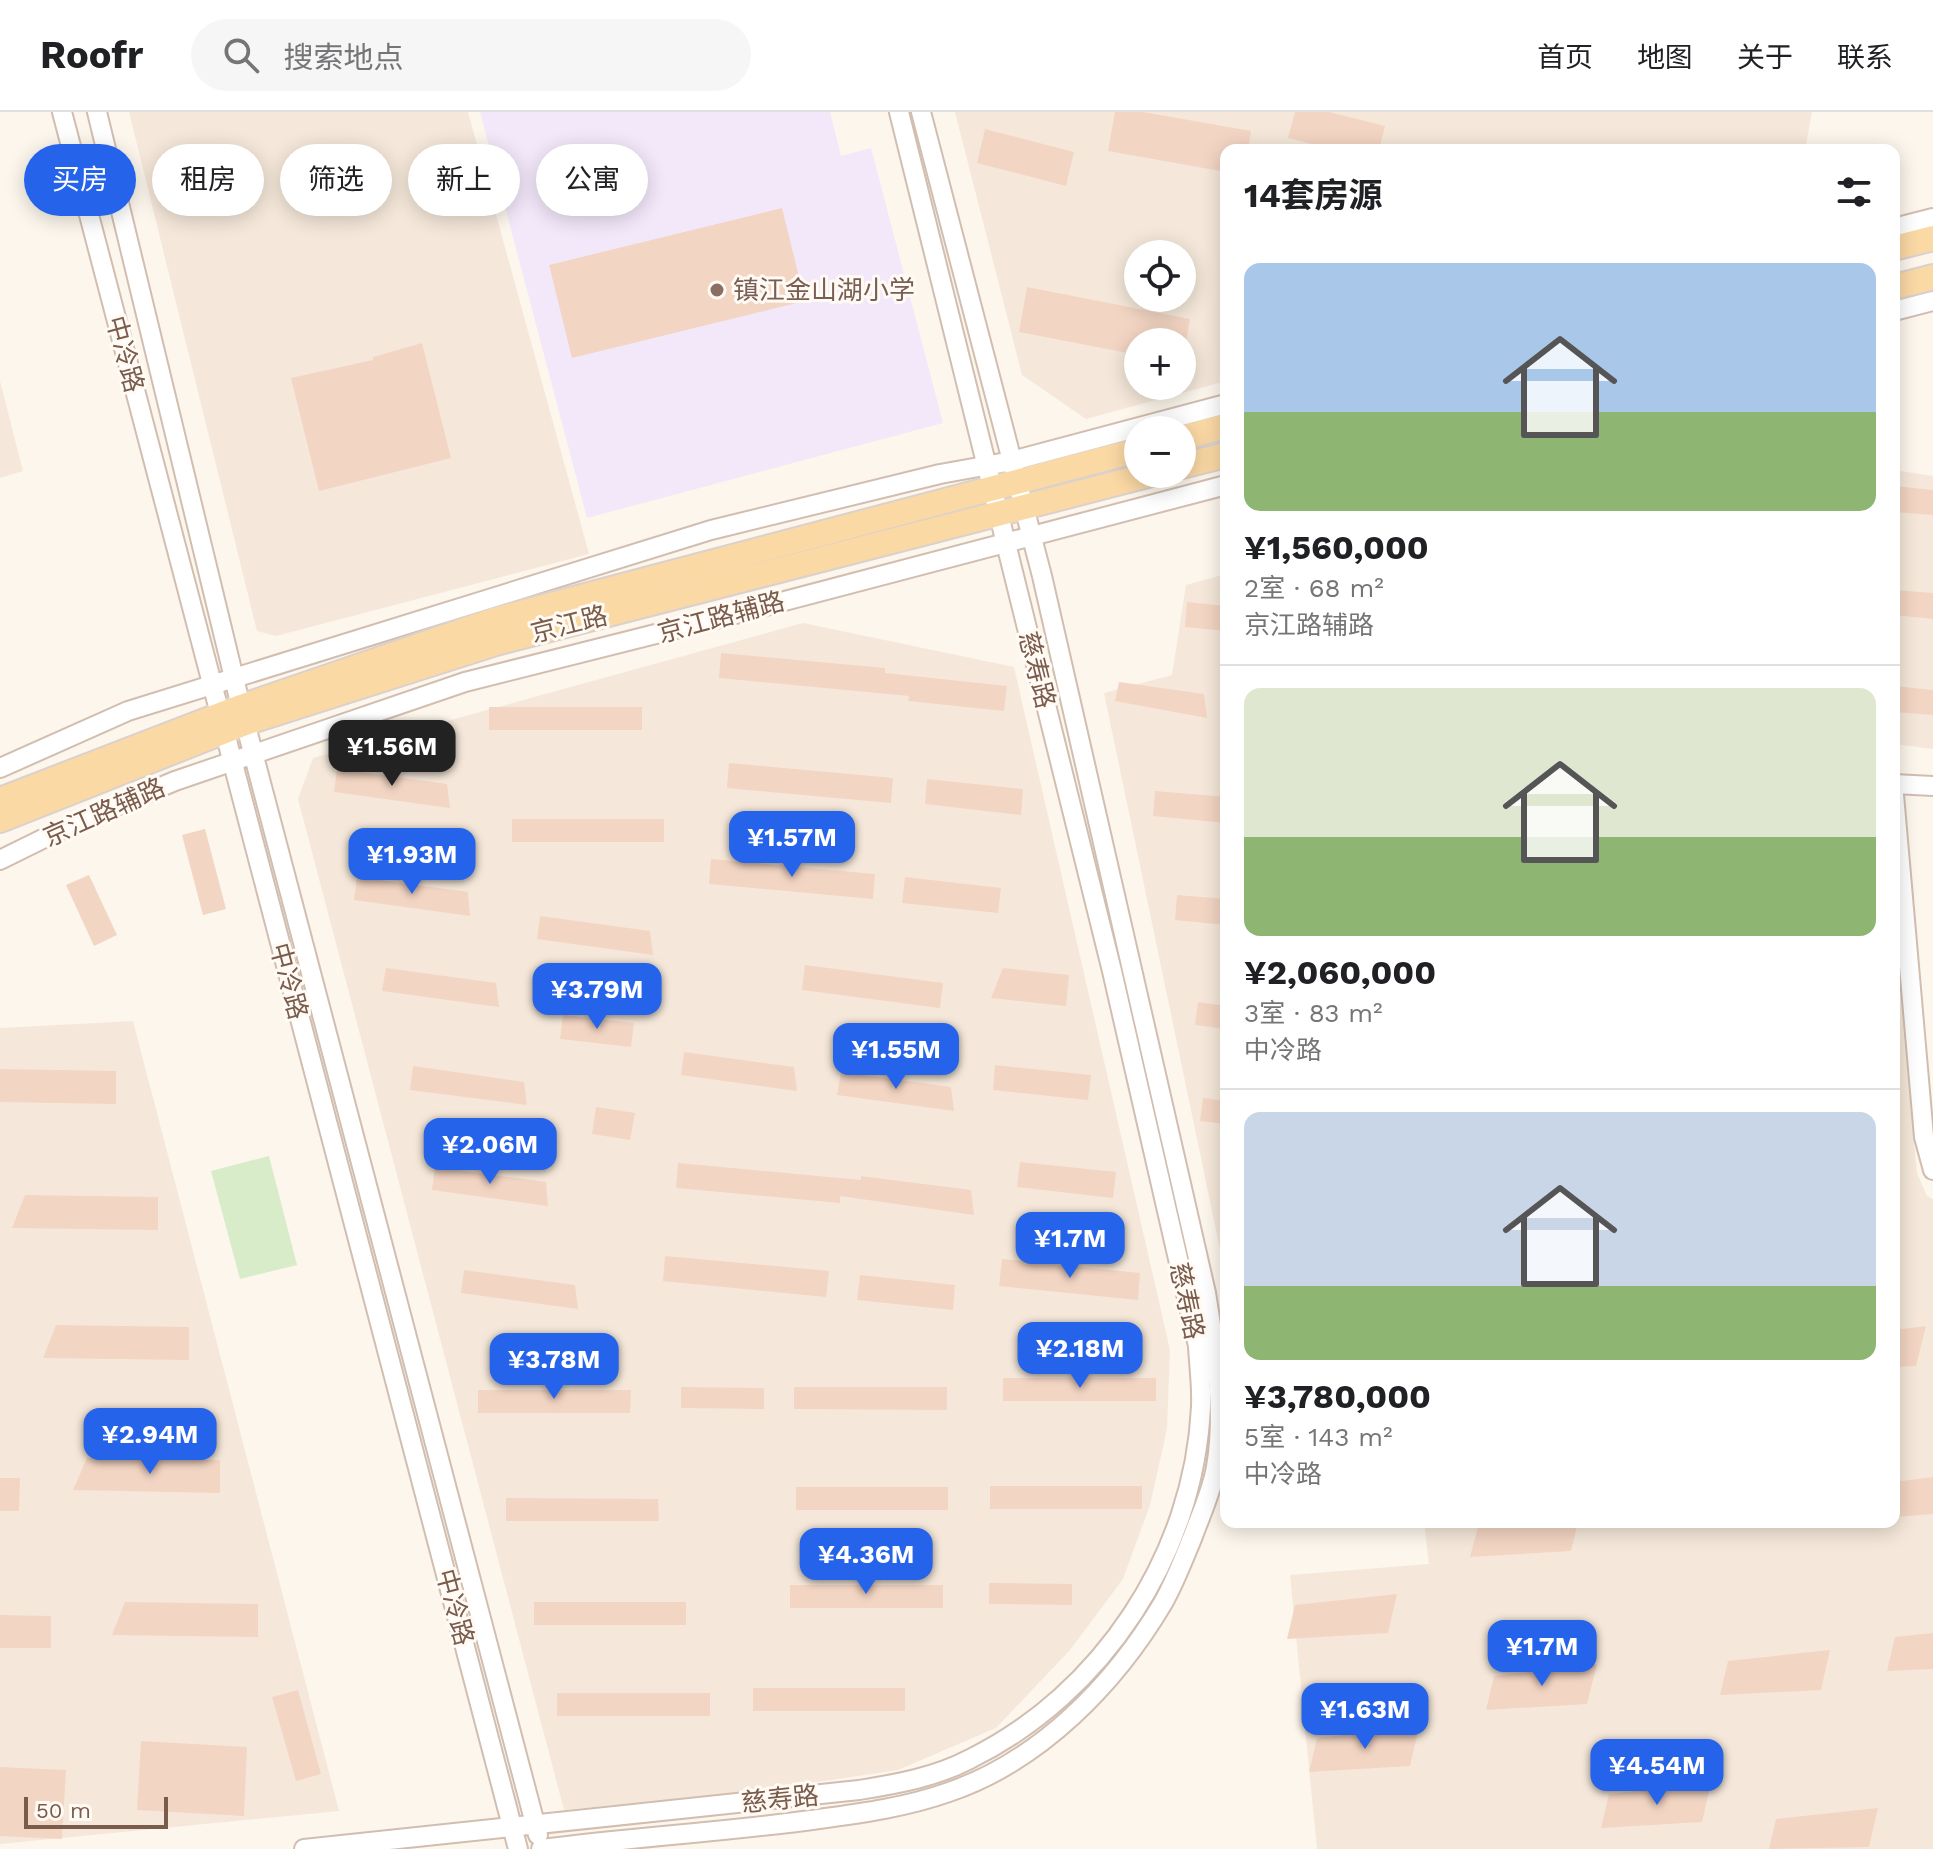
<!DOCTYPE html>
<html lang="zh">
<head>
<meta charset="utf-8">
<style>
	body { margin:0; font-family:"Work Sans","Noto Sans SC",sans-serif; background:#f6f6f6; color:#202124; height:100vh; display:flex; flex-direction:column; font-size:30px; white-space:nowrap }
	* { box-sizing:border-box; margin:0 }
	p { font-size:26px; color:#757577 }
	.icon { flex:none; width:44px; height:44px; fill:none; stroke:currentColor; stroke-width:2; stroke-linecap:round; stroke-linejoin:round }
	.map { position:relative; flex:1; overflow:hidden }
	.sheet { position:absolute; left:1220px; top:32px; width:680px; height:1384px; display:flex; flex-direction:column; background:#fff; border-radius:16px; box-shadow:0 4px 20px #0003 }
	.sheet>* { flex:none }
	.top-card { position:absolute; left:24px; top:32px; width:760px; height:72px; display:flex; gap:16px }
	.controls { position:absolute; left:1124px; top:128px; display:grid; gap:16px }
	.controls a { display:grid; place-items:center; width:72px; height:72px; border-radius:50%; background:#fff; box-shadow:0 4px 20px #0003; font-size:40px }
	.scale { position:absolute; left:24px; bottom:20px; width:144px; box-sizing:border-box; padding-left:8px; border:4px solid #7a5c4d; border-top:0; font-size:22px; line-height:28px; white-space:nowrap; color:#7a5c4d; -webkit-text-stroke:6px #fffaf3; paint-order:stroke }
	.price { position:absolute; translate:-50% -68px; padding:0 18px; border-radius:16px; background:#2563eb; color:#fff; font-size:26px; line-height:52px; filter:drop-shadow(0 2px 4px #0008) }
	.price::after { content:''; position:absolute; left:50%; top:48px; width:24px; height:18px; margin-left:-12px; background:inherit; clip-path:polygon(0 0,100% 0,50% 100%) }
	.price.current { background:#222; color:#fff }
	ul { padding:0; list-style:none }
	li { display:grid; align-content:center; gap:16px; height:424px; padding:0 24px }
	li+li { border-top:2px solid #e0e0e0 }
	li span { display:grid; place-items:center; height:248px; border-radius:16px; color:#555 }
	li>.icon { margin-inline-start:auto }
	span .icon { width:144px; height:144px; fill:#fffc; stroke-width:1 }
	li b { font-size:34px }
	h2 { display:flex; justify-content:space-between; align-items:center; height:96px; padding:0 24px; font-size:34px }
	.tag { padding:0 28px; border-radius:36px; background:#fff; box-shadow:0 4px 20px #0003; font-size:28px; line-height:72px }
	.tag.current { background:#2563eb; color:#fff }
	header { display:flex; align-items:center; gap:48px; box-sizing:border-box; height:112px; padding:0 40px; background:#fff; border-bottom:2px solid #e0e0e0 }
	header strong { font-size:38px }
	nav { display:flex; gap:44px; margin-inline-start:auto; font-size:28px }
	.search { width:560px; height:72px; background:#f6f6f6; display:flex; align-items:center; gap:20px; box-sizing:border-box; padding:0 28px; border-radius:44px; color:#757577; font-size:30px }
	.map>svg:first-child { display:block }
</style>
</head>
<body>
<header>
<strong>Roofr</strong>
<div class="search"><svg class="icon" aria-label="search" viewBox="0 0 24 24"><circle cx="10" cy="10" r="6"/><path d="M15 15l6 6"/></svg>搜索地点</div>
<nav><a>首页</a><a>地图</a><a>关于</a><a>联系</a></nav>
</header>
<div class="map">
<svg width="1933" height="1737" viewBox="0 0 1933 1737">
	<rect width="100%" height="100%" fill="#fdf6ec"/>
	<g fill="#f5e8da" fill-rule="evenodd">
		<path d="M 129,0 L 468,0 L 589,442 L 276,524 L 257,519 Z"/>
		<path d="M 955,0 L 1812,0 L 1805,38 L 1226,38 L 1226,269 L 1086,307 L 1022,263 ZM 1138,142 L 1182,142 L 1182,186 L 1138,186 ZM 1138,230 L 1182,230 L 1182,274 L 1138,274 Z"/>
		<path d="M 0,269 L 23,359 L 0,366 Z"/>
		<path d="M 1894,358 L 1933,364 L 1933,637 L 1894,632 Z"/>
		<path d="M 1226,462 L 1226,1166 L 1104,581 L 1172,563 L 1186,473 Z"/>
		<path d="M 803,511 L 1014,555 L 1170,1238 L 1167,1317 L 1150,1393 L 1123,1467 L 1070,1538 L 996,1616 L 898,1658 L 765,1678 L 564,1698 L 298,687 L 313,646 Z"/>
		<path d="M 1894,816 L 1917,1061 L 1927,1084 L 1933,1087 L 1933,1737 L 1317,1737 L 1290,1463 L 1429,1452 L 1424,1410 L 1894,1410 Z"/>
		<path d="M 133,909 L 339,1699 L 0,1732 L 0,916 Z"/>
	</g>
	<path fill="#f3e8fa" d="M 480,0 L 830,0 L 841,44 L 871,36 L 943,311 L 587,406 Z"/>
	<path fill="#d8ecc9" d="M 269,1044 L 297,1153 L 240,1167 L 211,1059 Z"/>
	<g fill="#f3d5c3">
		<path d="M 1115,0 L 1143,0 L 1251,19 L 1248,38 L 1226,38 L 1226,60 L 1108,39 Z"/>
		<path d="M 1295,0 L 1329,0 L 1385,14 L 1379,38 L 1336,38 L 1288,26 Z"/>
		<path d="M 985,17 L 1074,40 L 1066,74 L 977,51 Z"/>
		<path d="M 782,96 L 805,189 L 572,246 L 549,153 Z"/>
		<path d="M 1027,175 L 1190,207 L 1186,230 L 1138,230 L 1138,243 L 1019,220 Z"/>
		<path d="M 422,231 L 451,346 L 319,379 L 291,266 L 373,248 L 373,245 Z"/>
		<path d="M 1894,374 L 1933,378 L 1933,403 L 1894,400 Z"/>
		<path d="M 1894,478 L 1933,481 L 1933,507 L 1894,503 Z"/>
		<path d="M 1187,490 L 1226,494 L 1226,519 L 1185,515 Z"/>
		<path d="M 721,541 L 885,556 L 885,561 L 1007,574 L 1004,599 L 908,589 L 909,584 L 719,566 Z"/>
		<path d="M 1119,570 L 1204,582 L 1207,606 L 1115,589 Z"/>
		<path d="M 1894,574 L 1933,578 L 1933,603 L 1894,600 Z"/>
		<rect x="489" y="595" width="153" height="23"/>
		<path d="M 729,651 L 893,666 L 891,691 L 727,676 Z"/>
		<path d="M 337,657 L 447,672 L 450,696 L 334,680 Z"/>
		<path d="M 927,667 L 1023,677 L 1021,703 L 925,692 Z"/>
		<path d="M 1155,679 L 1226,685 L 1226,711 L 1153,704 Z"/>
		<rect x="512" y="707" width="152" height="23"/>
		<path d="M 205,717 L 226,797 L 203,803 L 182,723 Z"/>
		<path d="M 711,747 L 875,762 L 873,787 L 709,772 Z"/>
		<path d="M 89,763 L 117,823 L 94,834 L 66,773 Z"/>
		<path d="M 357,765 L 468,780 L 470,804 L 354,788 Z"/>
		<path d="M 905,765 L 1001,776 L 998,801 L 902,791 Z"/>
		<path d="M 1177,783 L 1226,787 L 1226,813 L 1175,808 Z"/>
		<path d="M 540,804 L 650,819 L 653,843 L 537,827 Z"/>
		<path d="M 805,853 L 943,871 L 940,896 L 802,878 Z"/>
		<path d="M 386,856 L 496,871 L 499,895 L 382,879 Z"/>
		<path d="M 1003,856 L 1069,863 L 1066,894 L 991,886 Z"/>
		<path d="M 1198,890 L 1226,894 L 1226,917 L 1195,913 Z"/>
		<path d="M 563,903 L 634,911 L 631,935 L 560,927 Z"/>
		<path d="M 684,940 L 794,955 L 797,979 L 681,963 Z"/>
		<path d="M 995,953 L 1091,963 L 1088,988 L 993,978 Z"/>
		<path d="M 413,954 L 524,970 L 527,993 L 410,978 Z"/>
		<path d="M 0,957 L 116,959 L 116,992 L 0,990 Z"/>
		<path d="M 841,960 L 951,975 L 954,999 L 837,983 Z"/>
		<path d="M 1203,986 L 1226,989 L 1226,1012 L 1200,1009 Z"/>
		<path d="M 596,995 L 635,1001 L 630,1028 L 592,1022 Z"/>
		<path d="M 1020,1050 L 1116,1060 L 1113,1086 L 1017,1075 Z"/>
		<path d="M 678,1051 L 861,1068 L 861,1064 L 971,1078 L 974,1103 L 840,1084 L 840,1091 L 676,1076 Z"/>
		<path d="M 435,1055 L 546,1070 L 548,1094 L 432,1078 Z"/>
		<path d="M 25,1083 L 158,1085 L 158,1118 L 12,1116 Z"/>
		<path d="M 665,1144 L 829,1159 L 826,1185 L 663,1169 Z"/>
		<path d="M 1002,1147 L 1140,1161 L 1138,1188 L 999,1174 Z"/>
		<path d="M 464,1158 L 575,1173 L 578,1197 L 461,1181 Z"/>
		<path d="M 860,1163 L 955,1173 L 953,1198 L 857,1188 Z"/>
		<path d="M 56,1213 L 189,1215 L 189,1248 L 43,1246 Z"/>
		<path d="M 1926,1214 L 1916,1254 L 1894,1255 L 1894,1218 Z"/>
		<rect x="1003" y="1266" width="153" height="23"/>
		<path d="M 681,1275 L 764,1276 L 764,1297 L 681,1296 Z"/>
		<path d="M 794,1275 L 947,1275 L 947,1298 L 794,1297 Z"/>
		<path d="M 478,1278 L 631,1278 L 630,1301 L 478,1301 Z"/>
		<path d="M 87,1346 L 220,1348 L 220,1381 L 73,1378 Z"/>
		<path d="M 1933,1365 L 1933,1402 L 1894,1405 L 1894,1370 Z"/>
		<path d="M 0,1366 L 20,1366 L 19,1399 L 0,1399 Z"/>
		<rect x="990" y="1374" width="152" height="23"/>
		<rect x="796" y="1375" width="152" height="23"/>
		<path d="M 506,1386 L 658,1387 L 659,1409 L 506,1409 Z"/>
		<path d="M 1578,1410 L 1571,1439 L 1470,1445 L 1479,1411 Z"/>
		<path d="M 989,1471 L 1072,1472 L 1072,1493 L 989,1492 Z"/>
		<rect x="790" y="1473" width="153" height="23"/>
		<path d="M 1397,1482 L 1388,1521 L 1287,1527 L 1295,1493 Z"/>
		<path d="M 125,1490 L 258,1492 L 258,1525 L 112,1523 Z"/>
		<rect x="534" y="1490" width="152" height="23"/>
		<path d="M 0,1503 L 51,1504 L 51,1536 L 0,1536 Z"/>
		<path d="M 1933,1521 L 1933,1557 L 1887,1559 L 1895,1525 Z"/>
		<path d="M 1830,1538 L 1821,1578 L 1720,1583 L 1728,1549 Z"/>
		<path d="M 1597,1552 L 1587,1592 L 1486,1598 L 1494,1564 Z"/>
		<rect x="753" y="1576" width="152" height="23"/>
		<path d="M 298,1578 L 321,1662 L 296,1669 L 272,1585 Z"/>
		<rect x="557" y="1581" width="153" height="23"/>
		<path d="M 1419,1615 L 1410,1654 L 1309,1660 L 1317,1626 Z"/>
		<path d="M 141,1629 L 247,1635 L 244,1704 L 137,1698 Z"/>
		<path d="M 0,1655 L 66,1658 L 62,1727 L 0,1724 Z"/>
		<path d="M 1711,1671 L 1702,1710 L 1601,1716 L 1609,1682 Z"/>
		<path d="M 1878,1696 L 1869,1735 L 1769,1737 L 1776,1707 Z"/>
	</g>
	<g fill="none" stroke-linecap="round" stroke-linejoin="round">
		<defs>
			<g id="minor">
				<path d="M 62,0 L 518,1737"/>
				<path d="M 97,0 L 241,595 L 538,1723"/>
				<path d="M 1894,116 L 1933,106"/>
				<path d="M 1894,199 L 1933,189"/>
				<path d="M 0,656 L 128,599 L 711,418 L 940,362 L 1012,349 L 1226,292"/>
				<path d="M 1894,672 L 1933,674"/>
				<path d="M 1894,683 L 1924,1025 L 1933,1058"/>
				<path d="M 0,748 L 77,710 L 175,669 L 465,570 L 739,501 L 1226,373"/>
				<path d="M 304,1737 L 859,1678 C 897,1672 936,1665 970,1647 C 1102,1582 1194,1443 1201,1295 C 1202,1275 1199,1254 1198,1234 L 1112,859 L 899,0"/>
				<path d="M 541,1737 C 633,1725 726,1720 819,1707 C 863,1701 907,1695 949,1680 C 1040,1649 1115,1572 1163,1491 C 1175,1470 1184,1446 1193,1424 C 1201,1402 1212,1379 1216,1355 C 1226,1297 1215,1238 1206,1181 L 1042,464 L 921,0"/>
			</g>
			<g id="major">
				<path d="M 1894,136 L 1933,126"/>
				<path d="M 1894,175 L 1933,165"/>
				<path d="M 1182,326 L 1226,314"/>
				<path d="M 1182,354 L 1226,343"/>
				<path d="M 0,688 L 241,595 L 494,508 L 1138,338"/>
				<path d="M 0,708 L 245,611 L 496,531 L 1152,362"/>
			</g>
		</defs>
		<use href="#minor" stroke="#d1beb0" stroke-width="22"/>
		<use href="#major" stroke="#dad1cd" stroke-width="28"/>
		<use href="#minor" stroke="#fff" stroke-width="18"/>
		<use href="#major" stroke="#fbd9a5" stroke-width="24"/>
	</g>
	<circle fill="#8d6e63" stroke="#fffaf3" stroke-width="3" cx="717" cy="178" r="8"/>
	<g text-anchor="middle" dominant-baseline="central" stroke-width="6" stroke-linejoin="round" paint-order="stroke">
		<g font-size="26" fill="#785e54" stroke="#fffaf3" text-anchor="start">
			<text x="733" y="178">镇江金山湖小学</text>
		</g>
		<g font-size="26" fill="#7a5c4d" stroke="#fffaf3">
			<text transform="translate(125 242) rotate(75)">中冷路</text>
			<text transform="translate(721 505) rotate(-15)">京江路辅路</text>
			<text transform="translate(569 512) rotate(-14)">京江路</text>
			<text transform="translate(1037 558) rotate(76)">慈寿路</text>
			<text transform="translate(104 700) rotate(-24)">京江路辅路</text>
			<text transform="translate(289 869) rotate(75)">中冷路</text>
			<text transform="translate(1187 1189) rotate(78)">慈寿路</text>
			<text transform="translate(455 1495) rotate(75)">中冷路</text>
			<text transform="translate(780 1687) rotate(-6)">慈寿路</text>
		</g>
	</g>
</svg>
<div class="controls">
<a><svg class="icon" aria-label="locate" viewBox="0 0 24 24"><circle cx="12" cy="12" r="6"/><path d="M12 2v4M12 18v4M2 12h4M18 12h4"/></svg></a>
<a>+</a>
<a>−</a>
</div>
<div class="scale">50 m</div>
<b class="price current" style="left:392px;top:676px">¥1.56M</b>
<b class="price" style="left:792px;top:767px">¥1.57M</b>
<b class="price" style="left:412px;top:784px">¥1.93M</b>
<b class="price" style="left:597px;top:919px">¥3.79M</b>
<b class="price" style="left:896px;top:979px">¥1.55M</b>
<b class="price" style="left:490px;top:1074px">¥2.06M</b>
<b class="price" style="left:1070px;top:1168px">¥1.7M</b>
<b class="price" style="left:1080px;top:1278px">¥2.18M</b>
<b class="price" style="left:554px;top:1289px">¥3.78M</b>
<b class="price" style="left:150px;top:1364px">¥2.94M</b>
<b class="price" style="left:866px;top:1484px">¥4.36M</b>
<b class="price" style="left:1542px;top:1576px">¥1.7M</b>
<b class="price" style="left:1365px;top:1639px">¥1.63M</b>
<b class="price" style="left:1657px;top:1695px">¥4.54M</b>
<div class="top-card">
<a class="tag current">买房</a>
<a class="tag">租房</a>
<a class="tag">筛选</a>
<a class="tag">新上</a>
<a class="tag">公寓</a>
</div>
<section class="sheet">
<h2>14套房源<svg class="icon" aria-label="filters" viewBox="0 0 24 24"><path d="M4 7h16M4 17h16"/><circle cx="9" cy="7" r="2"/><circle cx="15" cy="17" r="2"/></svg></h2>
<ul>
<li><span style="background:linear-gradient(#a9c7e8 60%,#8fb573 0)"><svg class="icon" aria-label="home" viewBox="0 0 24 24"><path d="M3 11l9-7 9 7M6 9v11h12V9"/></svg></span><div><b>¥1,560,000</b><p>2室 · 68 m²</p><p>京江路辅路</p></div></li>
<li><span style="background:linear-gradient(#dfe7d0 60%,#8fb573 0)"><svg class="icon" aria-label="home" viewBox="0 0 24 24"><path d="M3 11l9-7 9 7M6 9v11h12V9"/></svg></span><div><b>¥2,060,000</b><p>3室 · 83 m²</p><p>中冷路</p></div></li>
<li><span style="background:linear-gradient(#c9d6e8 70%,#8fb573 0)"><svg class="icon" aria-label="home" viewBox="0 0 24 24"><path d="M3 11l9-7 9 7M6 9v11h12V9"/></svg></span><div><b>¥3,780,000</b><p>5室 · 143 m²</p><p>中冷路</p></div></li>
</ul>
</section>
</div>
</body>
</html>
